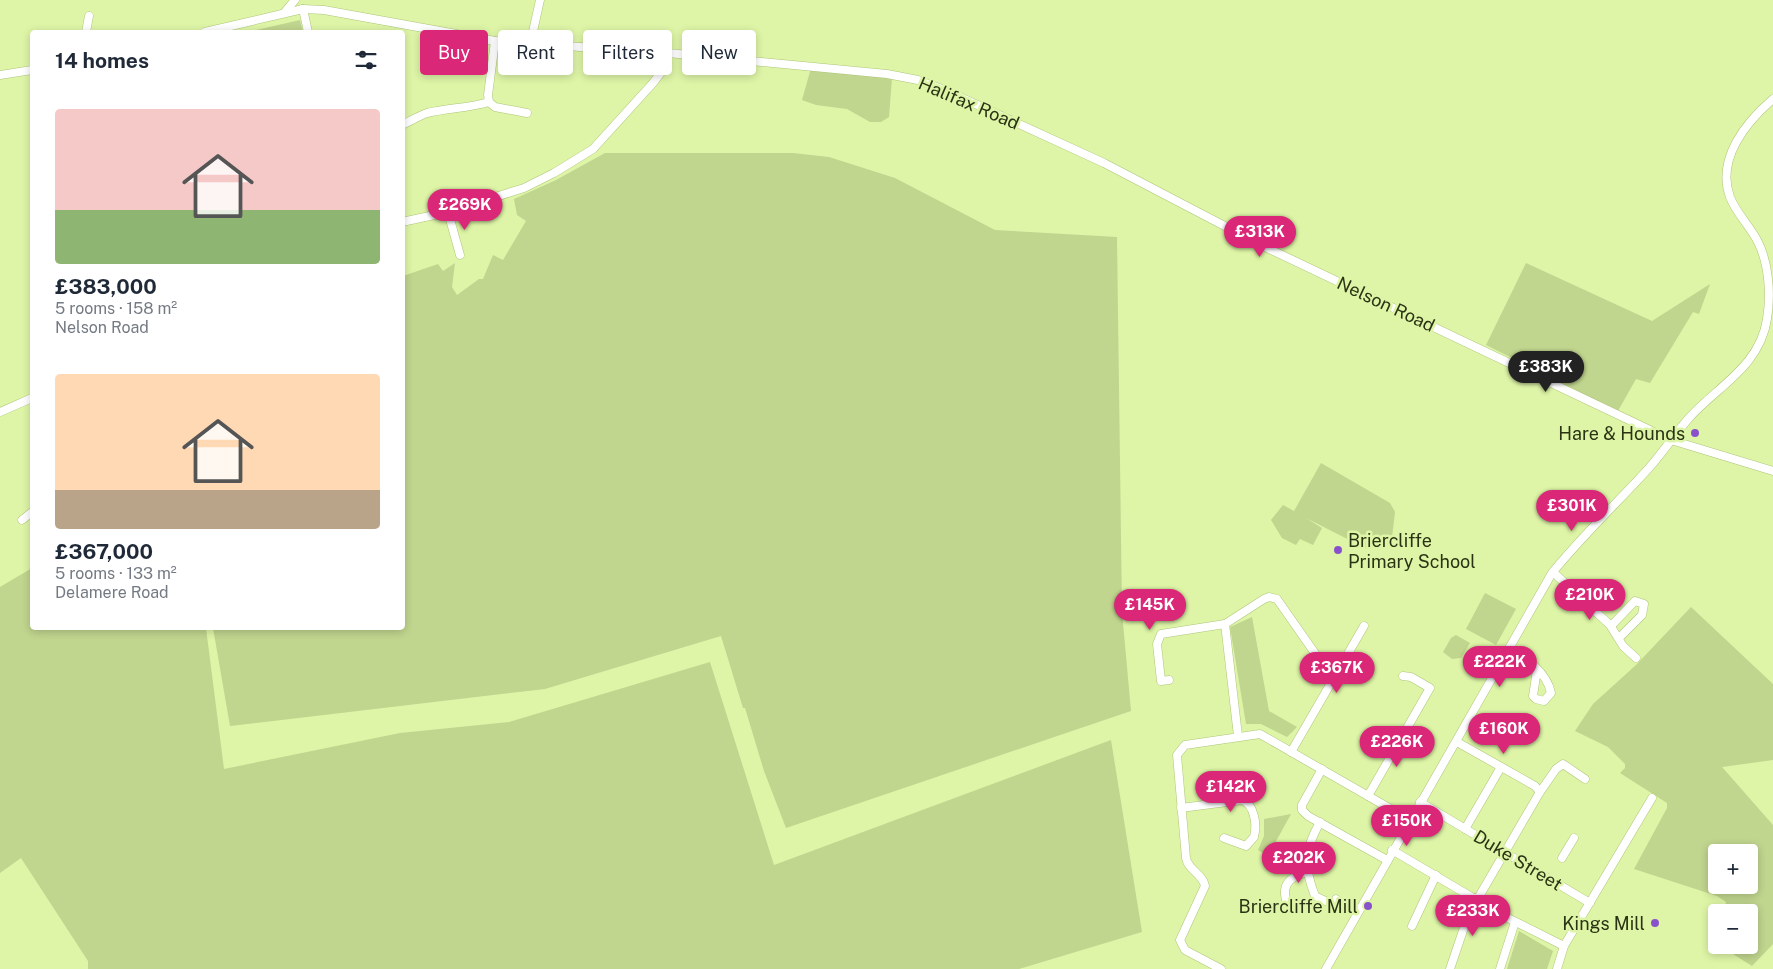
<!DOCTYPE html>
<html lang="en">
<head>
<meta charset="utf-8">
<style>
	body { margin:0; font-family:"Public Sans",sans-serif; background:#f2f2f3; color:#1f2937; height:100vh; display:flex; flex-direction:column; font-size:19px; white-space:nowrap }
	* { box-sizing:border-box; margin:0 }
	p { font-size:16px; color:#747a83 }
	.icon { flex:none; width:28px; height:28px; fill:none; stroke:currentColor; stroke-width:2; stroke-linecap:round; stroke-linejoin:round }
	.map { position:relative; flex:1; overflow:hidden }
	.details { position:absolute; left:30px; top:30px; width:375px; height:600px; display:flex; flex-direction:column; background:#fff; border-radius:5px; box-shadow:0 2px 8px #0003 }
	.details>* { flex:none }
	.banner { position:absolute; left:420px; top:30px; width:475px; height:45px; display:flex; gap:10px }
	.buttons { position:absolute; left:1708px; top:844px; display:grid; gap:10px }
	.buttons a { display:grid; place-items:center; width:50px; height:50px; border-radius:5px; background:#fff; box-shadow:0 2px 8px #0003; font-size:25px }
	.price { position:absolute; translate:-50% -42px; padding:0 11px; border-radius:18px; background:#db2777; color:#fff; font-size:16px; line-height:32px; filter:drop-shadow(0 1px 2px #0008) }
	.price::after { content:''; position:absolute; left:50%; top:30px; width:15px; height:11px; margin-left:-8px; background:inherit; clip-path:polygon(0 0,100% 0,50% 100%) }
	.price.active { background:#222; color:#fff }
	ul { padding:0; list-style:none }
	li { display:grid; align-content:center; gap:10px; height:265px; padding:0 25px }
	li span { display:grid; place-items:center; height:155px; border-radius:5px; color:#555 }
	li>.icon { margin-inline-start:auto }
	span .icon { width:90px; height:90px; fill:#fffc; stroke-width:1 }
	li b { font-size:21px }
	h2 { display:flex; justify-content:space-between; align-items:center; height:60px; padding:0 25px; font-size:21px }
	.chip { padding:0 18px; border-radius:5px; background:#fff; box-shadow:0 2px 8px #0003; font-size:18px; line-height:45px }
	.chip.active { background:#db2777; color:#fff }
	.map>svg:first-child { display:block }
</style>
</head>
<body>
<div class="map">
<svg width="1773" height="969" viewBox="0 0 1773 969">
	<rect width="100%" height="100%" fill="#def5a7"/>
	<g fill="#c0d58e" fill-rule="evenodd">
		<path d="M 300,20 L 303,32 L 248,32 Z"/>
		<path d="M 811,68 L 892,78 L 889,117 L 881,122 L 870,122 L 847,109 L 816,105 L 802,100 Z"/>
		<path d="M 605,153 L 793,153 L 829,157 L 895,178 L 995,230 L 1117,237 L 1122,612 L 1131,711 L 786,828 L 764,771 L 745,708 L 743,708 L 721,636 L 545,689 L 230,726 L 213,628 L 402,628 L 403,276 L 438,264 L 443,271 L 455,263 L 452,287 L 457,295 L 479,279 L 483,279 L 493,255 L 503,260 L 526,221 L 517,215 L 514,199 L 556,180 Z"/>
		<path d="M 1526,263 L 1652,321 L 1710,284 L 1699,314 L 1693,312 L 1650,383 L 1636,379 L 1618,411 L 1486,345 Z"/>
		<path d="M 1321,463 L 1390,503 L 1395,512 L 1391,546 L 1372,543 L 1367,549 L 1306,518 L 1322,528 L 1313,545 L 1300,539 L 1296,545 L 1282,538 L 1271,520 L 1283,505 L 1294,511 Z"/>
		<path d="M 32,568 L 32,628 L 206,628 L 224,769 L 400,733 L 509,722 L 710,662 L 774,865 L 1111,740 L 1142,932 L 1019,969 L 88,969 L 88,961 L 21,858 L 0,873 L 0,587 Z"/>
		<path d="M 1485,593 L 1516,609 L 1496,645 L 1466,629 Z"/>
		<path d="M 1691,607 L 1773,684 L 1773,760 L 1722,767 L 1773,825 L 1773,944 L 1752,966 L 1733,954 L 1713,947 L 1716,936 L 1716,945 L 1749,945 L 1749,912 L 1724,912 L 1726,902 L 1717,896 L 1634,869 L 1667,808 L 1667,803 L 1620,773 L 1625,768 L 1625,764 L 1608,747 L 1575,731 L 1593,704 L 1636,665 ZM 1749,852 L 1749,885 L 1716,885 L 1716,852 Z"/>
		<path d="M 1252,617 L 1269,711 L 1297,727 L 1287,737 L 1261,724 L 1246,724 L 1230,627 Z"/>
		<path d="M 1456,635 L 1470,643 L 1461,658 L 1452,659 L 1443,652 L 1451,638 Z"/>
		<path d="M 1291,814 L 1268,856 L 1258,850 L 1264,836 L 1264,819 Z"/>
		<path d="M 1519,931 L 1553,951 L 1547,969 L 1507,969 Z"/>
	</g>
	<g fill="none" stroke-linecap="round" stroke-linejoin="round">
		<defs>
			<g id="minor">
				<path d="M 303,9 L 308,32"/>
				<path d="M 284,13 L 295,0"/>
				<path d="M 86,32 L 89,16"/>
				<path d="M 205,32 L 303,9 L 324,10 L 495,41 L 668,53 L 887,74 L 918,80 L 947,91 L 1104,163 L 1263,246 L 1671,440 L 1773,471"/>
				<path d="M 495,41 L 488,95 L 489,102 L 495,107 L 527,113"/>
				<path d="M 530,45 L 540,0"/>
				<path d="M 0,75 L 32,70"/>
				<path d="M 402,125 C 410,121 419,116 427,113 C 448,108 469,108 489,102"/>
				<path d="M 448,212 L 460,255"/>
				<path d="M 402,222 L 448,212 L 524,188 L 554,173 L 593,149 L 653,83 L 665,67 L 668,53"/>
				<path d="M 0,412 L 32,398"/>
				<path d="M 22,520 L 32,512"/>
				<path d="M 1553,572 L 1610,625 L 1623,646 L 1636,658"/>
				<path d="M 1611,626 L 1635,601 L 1644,604 L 1642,615 L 1619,638"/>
				<path d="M 1509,648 C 1526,658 1547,672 1551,693 L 1544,701 L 1536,699 L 1533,696 L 1537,670"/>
				<path d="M 1169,680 L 1161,681 L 1157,644 L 1161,634 L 1225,624"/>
				<path d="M 1238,736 L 1225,624 L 1264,599 L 1269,597 L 1277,599 L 1319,659 L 1338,672"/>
				<path d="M 1457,742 L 1535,786 L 1540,792 L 1477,900"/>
				<path d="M 1291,752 L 1364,626"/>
				<path d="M 1322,769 L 1302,805 L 1302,810 L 1308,816 L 1387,860"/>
				<path d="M 1540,792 L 1556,769 L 1563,764 L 1585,779"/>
				<path d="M 1368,796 L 1430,688 L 1411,677 L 1403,676"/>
				<path d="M 1420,802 L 1590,903"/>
				<path d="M 1181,808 L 1242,800 C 1255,805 1257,825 1254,837 L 1246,846 L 1224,838"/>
				<path d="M 1320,822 C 1304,851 1303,865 1315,896 L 1334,905 L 1336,899"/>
				<path d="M 1465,829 L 1501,767"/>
				<path d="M 1392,850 L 1502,915 L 1564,946"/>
				<path d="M 1562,858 L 1574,838"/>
				<path d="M 1286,900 C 1281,881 1294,876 1309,871"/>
				<path d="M 1412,926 L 1436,875"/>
				<path d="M 1221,969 L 1185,950 L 1180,940 L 1205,886 C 1203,874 1188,870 1186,858 L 1177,755 L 1185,745 L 1260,734 L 1410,820"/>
				<path d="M 1326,969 L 1552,573 C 1582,536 1617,503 1649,468 C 1663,452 1675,434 1689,418 C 1718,386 1760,366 1767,319 C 1771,295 1769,264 1758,242 C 1750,226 1736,213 1730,197 C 1716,159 1746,122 1773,99"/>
				<path d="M 1450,969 L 1474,898"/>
				<path d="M 1500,969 L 1515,922"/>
				<path d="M 1557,969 L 1564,946 L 1652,798"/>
			</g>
		</defs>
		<use href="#minor" stroke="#afc579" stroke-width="9"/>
		<use href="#minor" stroke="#fff" stroke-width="8"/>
	</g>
	<g fill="#8952ca" stroke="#def5a7" stroke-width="2">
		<circle cx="1695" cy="433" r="5"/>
		<circle cx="1338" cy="550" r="5"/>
		<circle cx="1368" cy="906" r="5"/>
		<circle cx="1655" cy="923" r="5"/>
	</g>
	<g text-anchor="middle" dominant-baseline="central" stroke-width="5" stroke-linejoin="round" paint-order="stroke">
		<g font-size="18" fill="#2a3313" stroke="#def5a7">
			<text transform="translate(969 103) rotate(23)">Halifax Road</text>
			<text transform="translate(1386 304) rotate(25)">Nelson Road</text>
			<text transform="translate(1518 860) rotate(31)">Duke Street</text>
		</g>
		<g font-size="18" fill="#2a3313" stroke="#def5a7" text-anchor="end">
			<text x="1685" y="433">Hare &amp; Hounds</text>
			<text x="1348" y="540" text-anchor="start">Briercliffe<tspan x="1348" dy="21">Primary School</tspan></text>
			<text x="1358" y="906">Briercliffe Mill</text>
			<text x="1645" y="923">Kings Mill</text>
		</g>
	</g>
</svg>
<div class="buttons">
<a>+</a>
<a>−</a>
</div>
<b class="price" style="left:465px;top:231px">£269K</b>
<b class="price" style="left:1260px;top:258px">£313K</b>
<b class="price active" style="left:1546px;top:393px">£383K</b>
<b class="price" style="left:1572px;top:532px">£301K</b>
<b class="price" style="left:1590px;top:621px">£210K</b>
<b class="price" style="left:1150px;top:631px">£145K</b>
<b class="price" style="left:1500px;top:688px">£222K</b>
<b class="price" style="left:1337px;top:694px">£367K</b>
<b class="price" style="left:1504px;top:755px">£160K</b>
<b class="price" style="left:1397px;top:768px">£226K</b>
<b class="price" style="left:1231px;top:813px">£142K</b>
<b class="price" style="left:1407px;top:847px">£150K</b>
<b class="price" style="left:1299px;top:884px">£202K</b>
<b class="price" style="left:1473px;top:937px">£233K</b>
<div class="banner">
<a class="chip active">Buy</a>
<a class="chip">Rent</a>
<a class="chip">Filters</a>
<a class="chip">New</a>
</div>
<section class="details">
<h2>14 homes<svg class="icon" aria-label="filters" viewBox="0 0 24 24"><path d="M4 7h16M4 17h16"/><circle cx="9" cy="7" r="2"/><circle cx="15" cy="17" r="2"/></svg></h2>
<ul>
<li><span style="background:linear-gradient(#f6c9c9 65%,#8fb573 0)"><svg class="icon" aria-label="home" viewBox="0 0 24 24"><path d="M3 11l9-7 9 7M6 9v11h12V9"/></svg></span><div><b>£383,000</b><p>5 rooms · 158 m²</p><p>Nelson Road</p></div></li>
<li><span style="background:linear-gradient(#ffd9b3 75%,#b9a48a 0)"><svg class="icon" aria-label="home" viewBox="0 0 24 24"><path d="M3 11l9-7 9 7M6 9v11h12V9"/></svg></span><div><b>£367,000</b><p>5 rooms · 133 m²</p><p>Delamere Road</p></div></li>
</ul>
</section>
</div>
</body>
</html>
